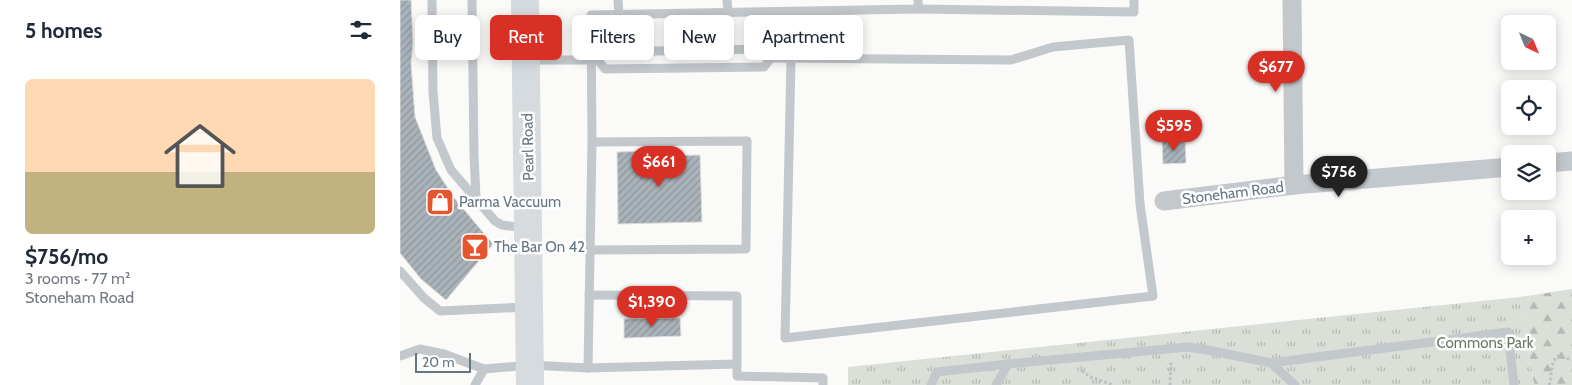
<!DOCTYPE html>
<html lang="en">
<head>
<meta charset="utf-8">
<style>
	body { margin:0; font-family:Cabin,sans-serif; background:#f2f2f3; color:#1f2937; height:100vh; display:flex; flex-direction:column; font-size:19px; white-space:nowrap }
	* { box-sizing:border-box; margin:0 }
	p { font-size:16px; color:#747a83 }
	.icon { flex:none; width:28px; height:28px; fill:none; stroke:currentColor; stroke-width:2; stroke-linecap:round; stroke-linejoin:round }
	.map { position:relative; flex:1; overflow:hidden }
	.details { display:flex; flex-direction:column; background:#fff; width:400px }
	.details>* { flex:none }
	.top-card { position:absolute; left:15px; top:15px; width:475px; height:45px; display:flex; gap:10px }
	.needle { width:32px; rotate:137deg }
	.tools { position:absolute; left:1101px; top:15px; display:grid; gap:10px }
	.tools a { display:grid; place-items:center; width:55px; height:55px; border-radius:8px; background:#fff; box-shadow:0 2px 12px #0003; font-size:25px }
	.scale { position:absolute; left:15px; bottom:12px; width:56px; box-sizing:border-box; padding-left:5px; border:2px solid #657683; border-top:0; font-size:14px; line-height:18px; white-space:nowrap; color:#657683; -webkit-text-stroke:4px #fff; paint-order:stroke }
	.price { position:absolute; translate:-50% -42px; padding:0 11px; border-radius:18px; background:#d93025; color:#fff; font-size:16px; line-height:32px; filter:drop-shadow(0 1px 2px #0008) }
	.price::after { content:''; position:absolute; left:50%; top:30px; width:15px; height:11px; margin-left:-8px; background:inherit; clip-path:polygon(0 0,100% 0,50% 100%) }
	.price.current { background:#222; color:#fff }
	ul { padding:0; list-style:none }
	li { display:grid; align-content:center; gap:10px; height:265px; padding:0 25px }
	li span { display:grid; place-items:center; height:155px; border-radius:8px; color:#555 }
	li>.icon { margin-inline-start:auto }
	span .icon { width:90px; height:90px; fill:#fffc; stroke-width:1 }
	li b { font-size:21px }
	h2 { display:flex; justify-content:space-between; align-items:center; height:60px; padding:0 25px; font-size:21px }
	.pill { padding:0 18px; border-radius:8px; background:#fff; box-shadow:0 2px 12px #0003; font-size:18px; line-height:45px }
	.pill.current { background:#d93025; color:#fff }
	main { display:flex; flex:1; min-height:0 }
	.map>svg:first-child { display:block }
</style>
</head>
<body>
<main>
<section class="details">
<h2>5 homes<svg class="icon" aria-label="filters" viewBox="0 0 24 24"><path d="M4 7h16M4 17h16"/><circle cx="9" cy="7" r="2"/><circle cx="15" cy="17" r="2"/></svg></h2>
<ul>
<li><span style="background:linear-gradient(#ffd9b3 60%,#c2b280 0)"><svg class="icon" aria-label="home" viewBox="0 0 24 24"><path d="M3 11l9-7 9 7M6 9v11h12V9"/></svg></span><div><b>$756/mo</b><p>3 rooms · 77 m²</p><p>Stoneham Road</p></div></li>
</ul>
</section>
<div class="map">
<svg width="1172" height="385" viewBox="0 0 1172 385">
	<defs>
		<pattern id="forest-firs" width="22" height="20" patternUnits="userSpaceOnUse" patternTransform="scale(1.25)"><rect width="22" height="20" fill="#dadfd7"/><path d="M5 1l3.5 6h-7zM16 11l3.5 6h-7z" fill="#b4b9b4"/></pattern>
		<pattern id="park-tufts" width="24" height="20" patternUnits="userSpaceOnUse" patternTransform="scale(1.25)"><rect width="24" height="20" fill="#dadfd7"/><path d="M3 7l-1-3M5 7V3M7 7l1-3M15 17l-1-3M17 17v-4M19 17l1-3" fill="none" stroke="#b4b9b4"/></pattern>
		<pattern id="building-hatch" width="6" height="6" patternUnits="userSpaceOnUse" patternTransform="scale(1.25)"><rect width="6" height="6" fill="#aab3b9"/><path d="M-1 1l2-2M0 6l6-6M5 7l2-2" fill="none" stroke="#8e969c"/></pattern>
	</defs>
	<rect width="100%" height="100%" fill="#fafaf8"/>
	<path fill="url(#forest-firs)" d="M 1172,289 L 1172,385 L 1134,385 L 1120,297 Z"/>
	<path fill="url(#park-tufts)" d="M 1120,297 L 1134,385 L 448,385 L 448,367 Z"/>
	<g fill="url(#building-hatch)" stroke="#dcdcda">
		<path d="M 0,0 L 11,0 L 13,43 L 11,63 L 15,117 L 36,170 L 55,199 L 93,244 L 46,300 L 21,279 L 0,253 Z"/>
		<path d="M 785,140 L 786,163 L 763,164 L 762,141 Z"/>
		<path d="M 253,151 L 253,156 L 300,155 L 302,222 L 218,224 L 217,152 Z"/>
		<path d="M 280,318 L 281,336 L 224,338 L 224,319 Z"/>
	</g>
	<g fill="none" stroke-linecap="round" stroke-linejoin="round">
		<g stroke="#bbbfc2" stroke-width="3" stroke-dasharray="2.5 2.5" stroke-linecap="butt">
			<path d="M 682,371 L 691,377 L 713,385"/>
			<path d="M 770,385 L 771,362"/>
			<path d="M 1149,385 C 1153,375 1149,361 1159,356 L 1172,360"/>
		</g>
		<g stroke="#c3c8cc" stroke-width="9">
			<path d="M 32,0 L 33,92 L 37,138 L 51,170 L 95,221 L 102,225 L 124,228"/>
			<path d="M 72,0 L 74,155 L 76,198"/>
			<path d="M 218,0 L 219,14"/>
			<path d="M 327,0 L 328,12"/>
			<path d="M 518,9 L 734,12 L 734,0"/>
			<path d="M 364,49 L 371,58 L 364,67 L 205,69 L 198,60 L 203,52 Z"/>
			<path d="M 371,58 L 611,60 L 653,47 L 729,40 L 740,204 L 753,296 L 385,338 L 391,59"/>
			<path d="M 129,60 L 196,60"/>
			<path d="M 192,142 L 191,15 L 518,9 L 518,0"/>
			<path d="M 0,271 L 24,298 L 40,311 L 127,307"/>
			<path d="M 189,295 L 337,296 L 337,376 L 423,378 L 423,385"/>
			<path d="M 0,356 L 20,349 L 44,354 L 84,369 L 130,365 L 188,368 L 336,364"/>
			<path d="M 871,363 L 895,385"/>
			<path d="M 188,368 L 192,142 L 347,141 L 346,249 L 191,250"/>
			<path d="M 75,385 L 84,369"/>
			<path d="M 531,385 L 537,372 L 608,364 L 788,347 L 813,351 L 871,363 L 1108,332 L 1114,385"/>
			<path d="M 596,385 L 608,364"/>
		</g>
		<g stroke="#c3c8cc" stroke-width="19">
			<path d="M 892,0 L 894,185"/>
			<path d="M 1148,163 L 1172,161"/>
			<path d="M 764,201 L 894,185 L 1110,167"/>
		</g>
		<path stroke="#d6dbdf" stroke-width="28" d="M 125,0 L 130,385"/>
	</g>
	<defs>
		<symbol id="shop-square" viewBox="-11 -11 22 22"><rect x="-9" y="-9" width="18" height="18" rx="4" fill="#e4572e" stroke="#fff"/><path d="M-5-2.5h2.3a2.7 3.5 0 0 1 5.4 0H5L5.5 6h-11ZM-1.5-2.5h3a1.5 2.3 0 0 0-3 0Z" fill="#fff"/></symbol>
		<symbol id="bar-square" viewBox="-11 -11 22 22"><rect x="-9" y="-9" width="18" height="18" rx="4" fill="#e4572e" stroke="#fff"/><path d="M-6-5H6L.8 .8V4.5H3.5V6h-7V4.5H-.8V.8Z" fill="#fff"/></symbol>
	</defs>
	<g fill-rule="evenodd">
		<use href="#shop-square" x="24" y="186" width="32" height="32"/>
		<use href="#bar-square" x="59" y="231" width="32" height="32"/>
	</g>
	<g text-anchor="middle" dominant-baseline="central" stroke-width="5" stroke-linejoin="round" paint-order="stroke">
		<g font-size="15" fill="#657683" stroke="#fff">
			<text transform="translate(128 147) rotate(-91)">Pearl Road</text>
			<text transform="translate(833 193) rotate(-7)">Stoneham Road</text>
		</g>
		<g font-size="15" fill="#657683" stroke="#fff" text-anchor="start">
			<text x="59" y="202">Parma Vaccuum</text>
			<text x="94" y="247">The Bar On 42</text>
		</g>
		<g font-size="15" fill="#687a64" stroke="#fff">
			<text x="1085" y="343">Commons Park</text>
		</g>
	</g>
</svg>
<div class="tools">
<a><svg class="needle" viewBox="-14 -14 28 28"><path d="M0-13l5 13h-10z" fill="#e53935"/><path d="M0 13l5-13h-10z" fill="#747a83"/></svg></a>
<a><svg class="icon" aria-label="locate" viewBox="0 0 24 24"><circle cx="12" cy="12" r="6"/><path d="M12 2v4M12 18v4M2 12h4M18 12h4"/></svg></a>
<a><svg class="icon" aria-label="layers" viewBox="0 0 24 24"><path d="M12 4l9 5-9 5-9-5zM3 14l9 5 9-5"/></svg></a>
<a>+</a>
</div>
<div class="scale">20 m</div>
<b class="price" style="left:876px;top:93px">$677</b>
<b class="price" style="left:774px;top:152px">$595</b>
<b class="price" style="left:259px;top:188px">$661</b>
<b class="price current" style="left:939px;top:198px">$756</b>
<b class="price" style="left:252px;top:328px">$1,390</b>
<div class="top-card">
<a class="pill">Buy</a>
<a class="pill current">Rent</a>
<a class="pill">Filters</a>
<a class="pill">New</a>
<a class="pill">Apartment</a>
</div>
</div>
</main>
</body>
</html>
